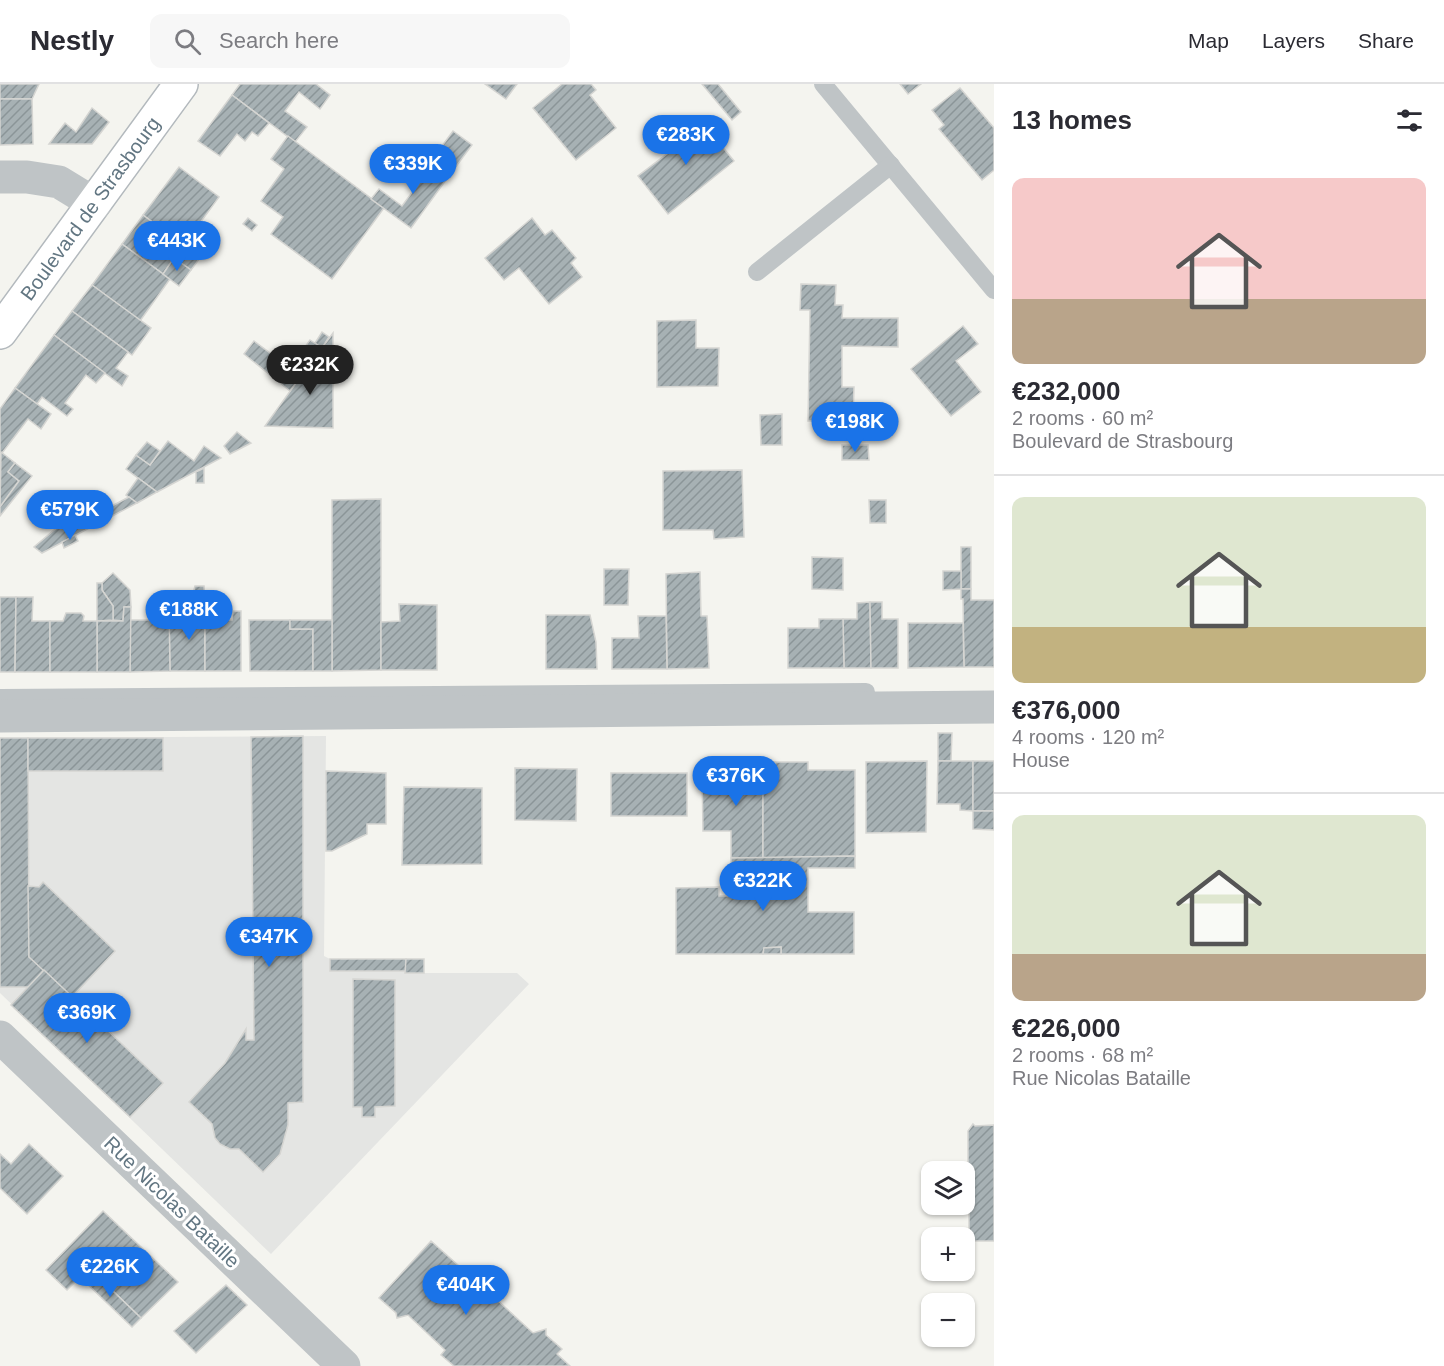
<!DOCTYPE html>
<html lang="en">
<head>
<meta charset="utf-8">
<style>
	body { margin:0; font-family:Arial,sans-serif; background:#f7f7f7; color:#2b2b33; height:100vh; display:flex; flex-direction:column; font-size:22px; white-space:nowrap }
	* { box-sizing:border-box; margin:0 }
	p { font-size:20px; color:#7c7c81 }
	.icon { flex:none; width:33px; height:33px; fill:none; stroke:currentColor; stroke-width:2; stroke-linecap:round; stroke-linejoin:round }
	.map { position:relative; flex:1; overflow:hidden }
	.drawer { display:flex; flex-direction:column; background:#fff; width:450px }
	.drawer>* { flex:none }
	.controls { position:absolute; left:921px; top:1077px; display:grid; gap:12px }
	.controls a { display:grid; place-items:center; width:54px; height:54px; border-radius:12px; background:#fff; box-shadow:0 2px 4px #0004; font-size:30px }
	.price { position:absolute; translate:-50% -51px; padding:0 14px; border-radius:21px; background:#1a73e8; color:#fff; font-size:20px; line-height:39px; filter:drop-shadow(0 2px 3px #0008) }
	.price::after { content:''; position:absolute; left:50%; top:36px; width:18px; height:14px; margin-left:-9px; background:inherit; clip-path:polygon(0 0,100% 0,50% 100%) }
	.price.current { background:#222; color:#fff }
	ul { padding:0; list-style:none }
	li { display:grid; align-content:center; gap:12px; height:318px; padding:0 18px }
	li+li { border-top:2px solid #e1e1e2 }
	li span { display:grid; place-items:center; height:186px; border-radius:12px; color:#555 }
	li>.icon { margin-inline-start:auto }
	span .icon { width:108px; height:108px; fill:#fffc; stroke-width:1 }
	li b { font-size:26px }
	h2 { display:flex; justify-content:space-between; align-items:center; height:72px; padding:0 18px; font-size:26px }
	header { display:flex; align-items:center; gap:36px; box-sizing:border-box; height:84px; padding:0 30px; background:#fff; border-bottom:2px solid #e1e1e2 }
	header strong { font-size:28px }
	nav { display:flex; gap:33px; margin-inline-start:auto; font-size:21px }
	.search { width:420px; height:54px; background:#f7f7f7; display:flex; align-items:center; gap:15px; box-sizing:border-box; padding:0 21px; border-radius:12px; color:#7c7c81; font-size:22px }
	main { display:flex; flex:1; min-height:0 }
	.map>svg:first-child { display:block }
</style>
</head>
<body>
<header>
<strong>Nestly</strong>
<div class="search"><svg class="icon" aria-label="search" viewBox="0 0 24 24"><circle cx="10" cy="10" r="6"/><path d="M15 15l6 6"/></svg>Search here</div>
<nav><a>Map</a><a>Layers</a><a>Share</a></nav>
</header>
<main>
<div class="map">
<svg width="994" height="1282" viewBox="0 0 994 1282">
	<defs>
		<pattern id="building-hatch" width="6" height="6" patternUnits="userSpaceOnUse" patternTransform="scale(1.5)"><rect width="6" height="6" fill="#a7b1b4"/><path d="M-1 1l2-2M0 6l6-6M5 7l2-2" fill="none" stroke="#8b9598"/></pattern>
	</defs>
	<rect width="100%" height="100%" fill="#f4f4ef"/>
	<path fill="#e4e5e3" d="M 326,652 L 324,872 L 330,875 L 330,887 L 406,887 L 406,889 L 517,889 L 529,900 L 271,1170 L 0,909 L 0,654 Z"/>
	<g fill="url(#building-hatch)" stroke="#d5d5d2" stroke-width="1.5">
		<path d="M 0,0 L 39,0 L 32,15 L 0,15 Z"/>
		<path d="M 240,0 L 316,0 L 330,11 L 320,25 L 299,8 L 285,27 L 307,43 L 295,58 L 232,11 Z"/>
		<path d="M 485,0 L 517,0 L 506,15 Z"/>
		<path d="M 562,0 L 591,0 L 596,6 L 590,11 L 616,44 L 576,76 L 533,24 Z"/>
		<path d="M 702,0 L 718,0 L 741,28 L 732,36 Z"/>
		<path d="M 900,0 L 921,0 L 908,10 Z"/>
		<path d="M 960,4 L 994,44 L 994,86 L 982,96 L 939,45 L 944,41 L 932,26 Z"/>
		<path d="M 232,11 L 269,39 L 258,52 L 252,48 L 245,57 L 237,50 L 220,72 L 198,57 Z"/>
		<path d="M 0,15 L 32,15 L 33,60 L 0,61 Z"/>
		<path d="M 92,24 L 109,38 L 92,60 L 49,60 L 65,39 L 76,48 Z"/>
		<path d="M 698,33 L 734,77 L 668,130 L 638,92 L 676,63 L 670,55 Z"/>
		<path d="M 453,47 L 472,61 L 446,96 L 427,82 Z"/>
		<path d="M 288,52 L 384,124 L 332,195 L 271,150 L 283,133 L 261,117 L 284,85 L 271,75 Z"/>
		<path d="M 418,76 L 446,96 L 411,144 L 371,115 L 379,105 L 402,122 L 419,99 L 407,91 Z"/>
		<path d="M 179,83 L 219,113 L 184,161 L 143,131 Z"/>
		<path d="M 143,131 L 200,174 L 191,186 L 174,174 L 163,190 L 122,160 Z"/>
		<path d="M 248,134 L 257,141 L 252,147 L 243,140 Z"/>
		<path d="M 532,134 L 545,151 L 552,146 L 576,174 L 571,179 L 582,193 L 549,220 L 519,184 L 504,196 L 485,174 Z"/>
		<path d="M 122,160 L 170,195 L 140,237 L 92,201 Z"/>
		<path d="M 174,174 L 191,186 L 179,202 L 163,190 Z"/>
		<path d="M 801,200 L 836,201 L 835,221 L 843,221 L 842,234 L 898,234 L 898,263 L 842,262 L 842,303 L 854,303 L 853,337 L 808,337 L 810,226 L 800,226 Z"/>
		<path d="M 92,201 L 151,244 L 132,271 L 72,227 Z"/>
		<path d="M 72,227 L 128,268 L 116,284 L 128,292 L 122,302 L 54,251 Z"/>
		<path d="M 696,236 L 696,264 L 719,264 L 718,302 L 657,303 L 657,237 Z"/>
		<path d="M 963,242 L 978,260 L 956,277 L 981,308 L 951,332 L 911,285 Z"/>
		<path d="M 322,248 L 329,253 L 322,264 L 315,259 Z"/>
		<path d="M 333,249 L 333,344 L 265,342 L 301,292 Z"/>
		<path d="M 54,251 L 105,289 L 96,299 L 86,291 L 65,319 L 73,325 L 67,332 L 42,313 L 37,320 L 15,304 Z"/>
		<path d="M 310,256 L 322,264 L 301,292 L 290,284 Z"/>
		<path d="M 254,257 L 301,292 L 290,307 L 244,270 Z"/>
		<path d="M 15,304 L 51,330 L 41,345 L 28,335 L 2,369 L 0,368 L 0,325 Z"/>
		<path d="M 782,330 L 782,361 L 761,361 L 760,331 Z"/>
		<path d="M 237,348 L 251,359 L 230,370 L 224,362 Z"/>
		<path d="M 168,357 L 194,377 L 204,362 L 221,374 L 157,408 L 126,385 L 136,371 L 150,381 Z"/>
		<path d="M 147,358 L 160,367 L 150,381 L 136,371 Z"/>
		<path d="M 842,361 L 868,361 L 869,376 L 842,376 Z"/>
		<path d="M 1,368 L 15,379 L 8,388 L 19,397 L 0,423 Z"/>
		<path d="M 15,379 L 32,392 L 0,432 L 0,423 L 19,397 L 8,388 Z"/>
		<path d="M 204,384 L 204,399 L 196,399 L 196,388 Z"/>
		<path d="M 742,386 L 744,453 L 714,455 L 713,446 L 663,446 L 663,387 Z"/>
		<path d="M 138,394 L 157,408 L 137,419 L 126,411 Z"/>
		<path d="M 129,413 L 137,419 L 97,440 L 89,434 Z"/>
		<path d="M 381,415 L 381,586 L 332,587 L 332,416 Z"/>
		<path d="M 869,416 L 886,416 L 886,439 L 870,439 Z"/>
		<path d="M 78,426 L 97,440 L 42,469 L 34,463 Z"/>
		<path d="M 75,451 L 78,457 L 64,464 L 62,458 Z"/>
		<rect x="961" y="463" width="10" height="42"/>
		<path d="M 812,473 L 843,474 L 843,506 L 812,505 Z"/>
		<path d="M 604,485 L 629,485 L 628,521 L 604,521 Z"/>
		<path d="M 943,487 L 961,487 L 961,505 L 943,506 Z"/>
		<path d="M 700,488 L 701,532 L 707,532 L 709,584 L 667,585 L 666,490 Z"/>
		<path d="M 113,489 L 130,506 L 131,523 L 124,523 L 123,537 L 113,536 L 113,522 L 102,506 L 102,499 Z"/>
		<path d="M 97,499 L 102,499 L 102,506 L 113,522 L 113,536 L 97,537 Z"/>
		<path d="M 195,502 L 204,502 L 205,518 L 191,517 Z"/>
		<path d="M 961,505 L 971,505 L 971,516 L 994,516 L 994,583 L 964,583 L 963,515 L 961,515 Z"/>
		<path d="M 0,513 L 16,513 L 15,588 L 0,588 Z"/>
		<path d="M 16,513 L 33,513 L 32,537 L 50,537 L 50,588 L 15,588 Z"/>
		<path d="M 191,517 L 205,518 L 205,587 L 170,587 L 169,536 L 198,536 L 191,530 Z"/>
		<path d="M 870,518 L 871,584 L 844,584 L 843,535 L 857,535 L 857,519 Z"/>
		<path d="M 870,518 L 882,518 L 882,535 L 898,535 L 898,584 L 871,584 Z"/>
		<path d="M 158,519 L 169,520 L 170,587 L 130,588 L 130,536 L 158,536 Z"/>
		<path d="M 399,520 L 437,521 L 437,586 L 381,586 L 381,538 L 400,537 Z"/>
		<path d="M 124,523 L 131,523 L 130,588 L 97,588 L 97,537 L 123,537 Z"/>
		<path d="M 233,527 L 241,527 L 241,587 L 205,587 L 205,536 L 232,536 Z"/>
		<path d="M 66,529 L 81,529 L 84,532 L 83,537 L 97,537 L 97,588 L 50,588 L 50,537 L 63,537 Z"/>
		<path d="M 546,531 L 590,531 L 596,558 L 597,585 L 546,585 Z"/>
		<path d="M 638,532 L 666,532 L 667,585 L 612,585 L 612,554 L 639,554 Z"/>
		<path d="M 819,535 L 843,535 L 844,584 L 788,584 L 788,544 L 819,544 Z"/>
		<path d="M 249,536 L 290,536 L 290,545 L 313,545 L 313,587 L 250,587 Z"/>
		<path d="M 290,536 L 332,536 L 332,587 L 313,587 L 313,545 L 290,545 Z"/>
		<path d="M 908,539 L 963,539 L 964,583 L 908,584 Z"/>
		<path d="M 938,649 L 952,649 L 951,677 L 938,677 Z"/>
		<path d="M 303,652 L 303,1018 L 288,1019 L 288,1041 L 280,1070 L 263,1088 L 239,1065 L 230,1065 L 220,1060 L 215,1054 L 212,1040 L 189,1018 L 225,979 L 246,945 L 246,956 L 254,956 L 251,653 Z"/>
		<path d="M 0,654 L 28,654 L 29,873 L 44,886 L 29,903 L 0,903 Z"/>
		<rect x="28" y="654" width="135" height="33"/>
		<path d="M 927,677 L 926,748 L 866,749 L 866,678 Z"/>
		<path d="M 938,677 L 973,677 L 973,727 L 960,726 L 960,720 L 937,720 Z"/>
		<rect x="973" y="677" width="21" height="50"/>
		<path d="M 730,678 L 763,678 L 763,774 L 731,774 L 731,747 L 703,747 L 702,688 L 730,688 Z"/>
		<path d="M 763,678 L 775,678 L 775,685 L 763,684 Z"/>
		<path d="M 775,678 L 808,678 L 808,686 L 855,686 L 855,772 L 763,774 L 763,684 L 775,685 Z"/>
		<path d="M 515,684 L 577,685 L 576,737 L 515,736 Z"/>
		<path d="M 326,687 L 386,689 L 386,740 L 367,740 L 367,750 L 332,767 L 326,767 Z"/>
		<rect x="611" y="689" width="76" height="43"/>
		<path d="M 404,703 L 482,704 L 482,780 L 402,781 Z"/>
		<path d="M 973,727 L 994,727 L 994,746 L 973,745 Z"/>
		<path d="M 855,772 L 855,784 L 808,784 L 808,828 L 854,828 L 854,870 L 781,870 L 781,863 L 764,864 L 763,870 L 676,870 L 676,804 L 719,803 L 719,812 L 731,812 L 731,774 Z"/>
		<path d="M 43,798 L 115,867 L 72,913 L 29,873 L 28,802 L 39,803 Z"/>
		<path d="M 781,863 L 781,870 L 763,870 L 764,864 Z"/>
		<rect x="330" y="875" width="76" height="12"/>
		<path d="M 406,875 L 424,875 L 424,889 L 405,889 Z"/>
		<path d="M 44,886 L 163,999 L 130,1033 L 11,921 Z"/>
		<path d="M 353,895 L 395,896 L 395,1022 L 375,1023 L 375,1033 L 362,1033 L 362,1023 L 353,1023 Z"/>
		<path d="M 973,1040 L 975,1042 L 994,1041 L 994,1157 L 969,1157 L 969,1127 L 964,1127 L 964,1088 L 963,1087 L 968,1087 L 968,1047 Z"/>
		<path d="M 29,1060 L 63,1092 L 27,1130 L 0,1104 L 0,1070 L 11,1080 Z"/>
		<path d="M 103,1127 L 178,1198 L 141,1234 L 89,1184 L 67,1206 L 46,1186 Z"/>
		<path d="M 431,1157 L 468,1190 L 481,1187 L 481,1192 L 499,1208 L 494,1213 L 533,1249 L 546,1245 L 546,1251 L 562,1265 L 557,1270 L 570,1282 L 454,1282 L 441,1271 L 445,1266 L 408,1231 L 397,1234 L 396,1229 L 379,1214 Z"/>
		<path d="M 89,1184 L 141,1234 L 132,1243 L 80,1193 Z"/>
		<path d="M 226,1201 L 247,1221 L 196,1269 L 174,1247 Z"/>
	</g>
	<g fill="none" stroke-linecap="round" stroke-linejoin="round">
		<defs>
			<g id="secondary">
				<path id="s1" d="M 0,248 L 181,0"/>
			</g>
		</defs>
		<use href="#secondary" stroke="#b3b9bd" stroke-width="36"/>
		<g stroke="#bfc4c6" stroke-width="18">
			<path d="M 823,0 L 994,206"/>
			<path d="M 757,188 L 891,81"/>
			<path d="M 0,614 L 866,608"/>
		</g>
		<g stroke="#bfc4c6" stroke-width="33">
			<path d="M 0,93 L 27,93 L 59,98 L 95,120"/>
			<path d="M 0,632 L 994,623"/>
			<path d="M 0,953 L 344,1282"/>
		</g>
		<use href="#secondary" stroke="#fff" stroke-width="33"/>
	</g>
	<g text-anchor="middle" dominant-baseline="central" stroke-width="6" stroke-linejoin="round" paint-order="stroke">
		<g font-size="20" fill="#627682" stroke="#fff">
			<text stroke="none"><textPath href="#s1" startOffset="153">Boulevard de Strasbourg</textPath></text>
			<text transform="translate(172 1118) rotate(44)">Rue Nicolas Bataille</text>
		</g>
	</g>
</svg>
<div class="controls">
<a><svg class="icon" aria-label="layers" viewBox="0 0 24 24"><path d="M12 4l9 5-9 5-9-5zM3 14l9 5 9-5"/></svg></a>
<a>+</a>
<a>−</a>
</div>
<b class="price" style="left:686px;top:82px">€283K</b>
<b class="price" style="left:413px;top:111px">€339K</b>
<b class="price" style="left:177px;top:188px">€443K</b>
<b class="price current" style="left:310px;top:312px">€232K</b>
<b class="price" style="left:855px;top:369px">€198K</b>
<b class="price" style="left:70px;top:457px">€579K</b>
<b class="price" style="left:189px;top:557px">€188K</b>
<b class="price" style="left:736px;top:723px">€376K</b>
<b class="price" style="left:763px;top:828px">€322K</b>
<b class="price" style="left:269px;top:884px">€347K</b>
<b class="price" style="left:87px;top:960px">€369K</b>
<b class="price" style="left:110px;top:1214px">€226K</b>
<b class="price" style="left:466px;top:1232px">€404K</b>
</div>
<section class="drawer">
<h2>13 homes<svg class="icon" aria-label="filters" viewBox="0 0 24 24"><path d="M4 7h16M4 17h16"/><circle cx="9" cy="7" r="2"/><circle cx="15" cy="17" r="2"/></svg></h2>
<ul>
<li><span style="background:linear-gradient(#f6c9c9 65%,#b9a48a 0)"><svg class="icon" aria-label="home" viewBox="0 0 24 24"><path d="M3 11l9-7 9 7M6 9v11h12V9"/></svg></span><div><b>€232,000</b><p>2 rooms · 60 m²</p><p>Boulevard de Strasbourg</p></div></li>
<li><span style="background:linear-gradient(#dfe7d0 70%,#c2b280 0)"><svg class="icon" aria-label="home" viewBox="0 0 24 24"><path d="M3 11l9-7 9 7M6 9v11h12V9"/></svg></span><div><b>€376,000</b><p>4 rooms · 120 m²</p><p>House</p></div></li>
<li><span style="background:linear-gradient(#dfe7d0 75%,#b9a48a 0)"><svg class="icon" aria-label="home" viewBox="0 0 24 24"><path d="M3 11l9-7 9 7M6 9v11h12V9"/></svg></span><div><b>€226,000</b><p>2 rooms · 68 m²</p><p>Rue Nicolas Bataille</p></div></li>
</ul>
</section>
</main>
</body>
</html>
